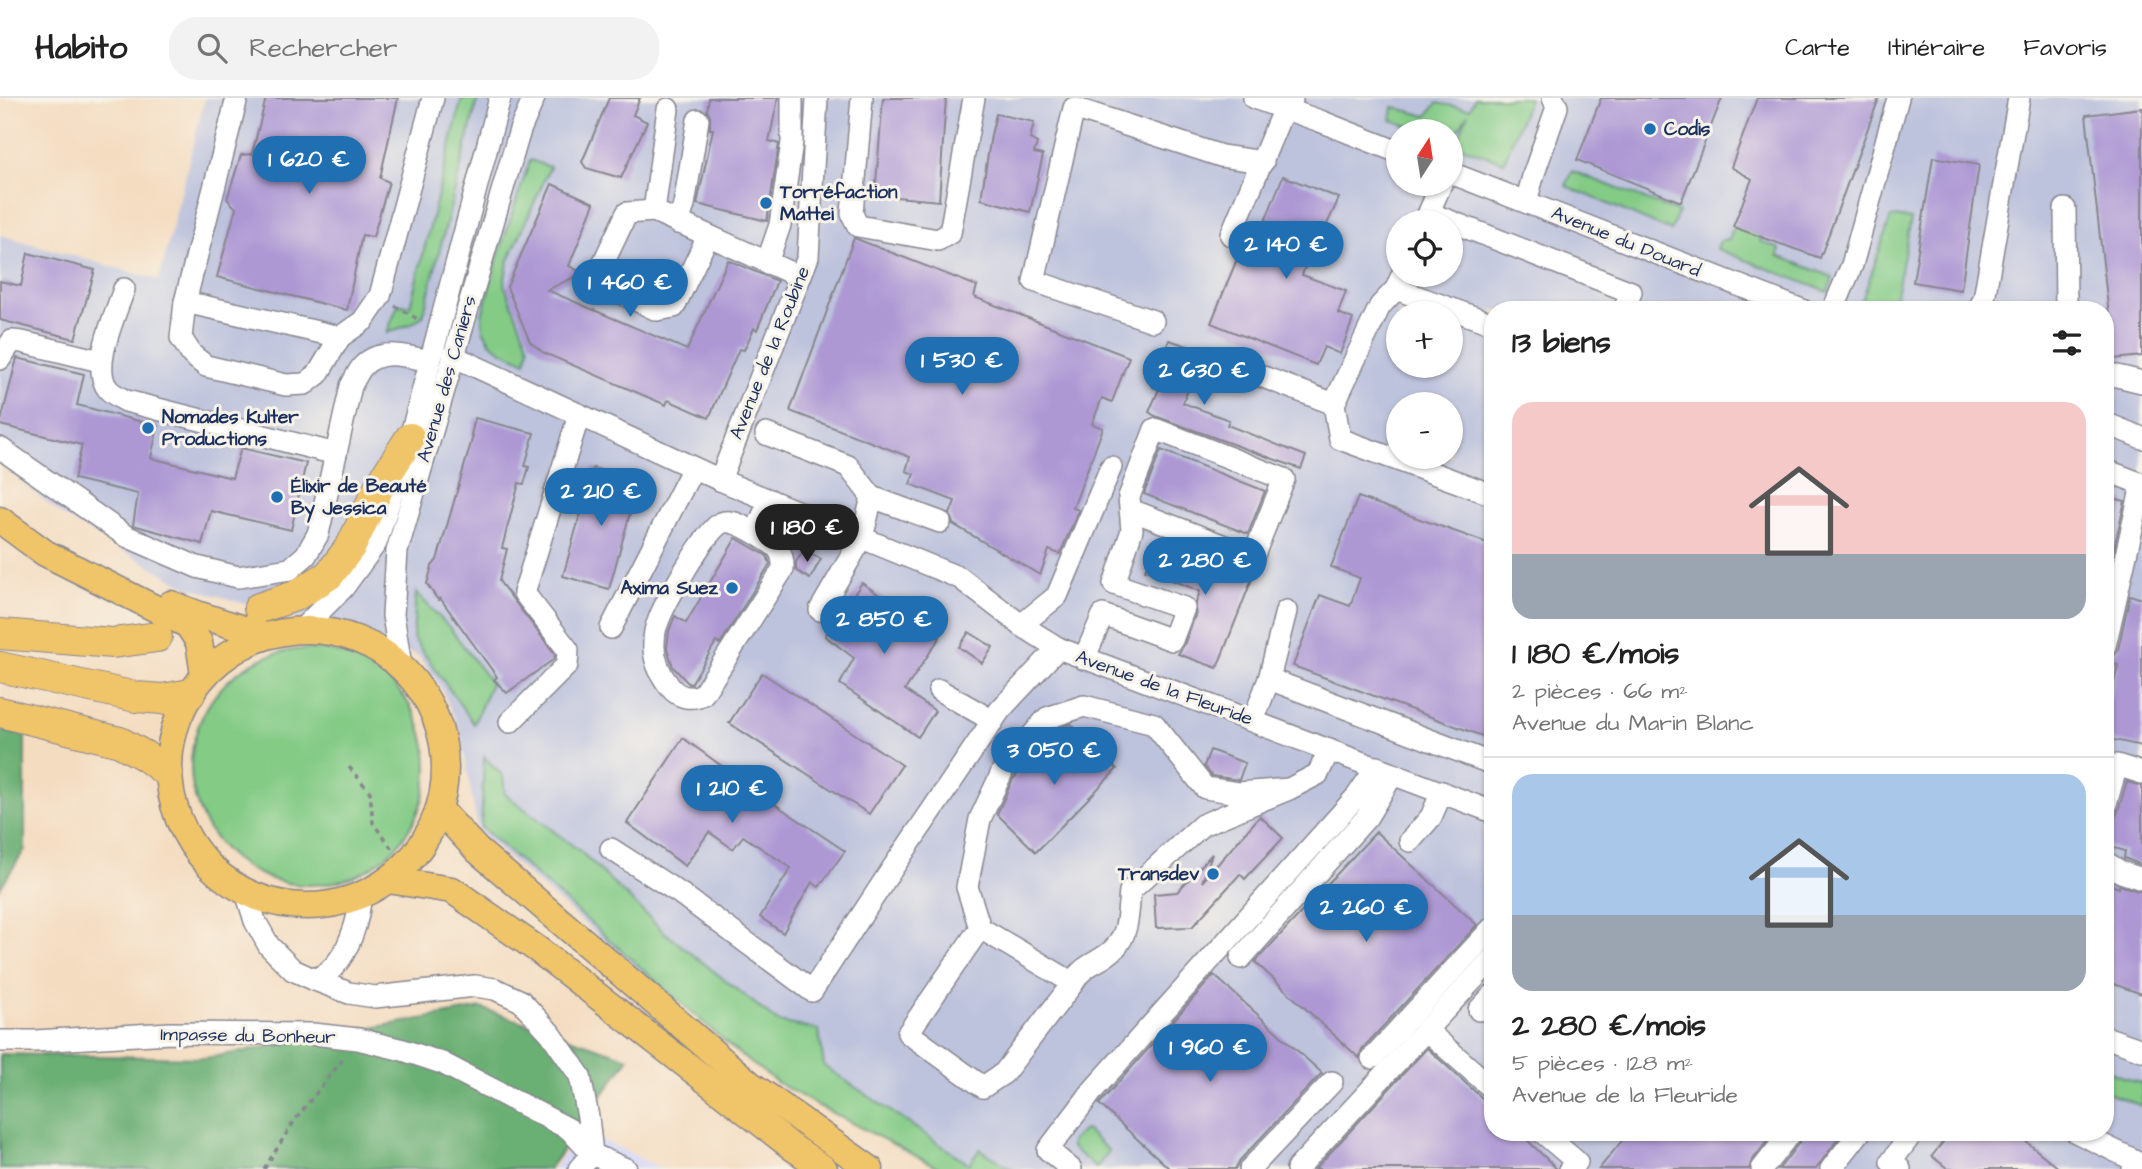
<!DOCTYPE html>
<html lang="fr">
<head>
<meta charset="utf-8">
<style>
	body { margin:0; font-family:"Architects Daughter",sans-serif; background:#f2f2f2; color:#222; height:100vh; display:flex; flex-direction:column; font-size:26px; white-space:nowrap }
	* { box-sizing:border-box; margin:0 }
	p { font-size:23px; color:#767676 }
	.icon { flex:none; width:38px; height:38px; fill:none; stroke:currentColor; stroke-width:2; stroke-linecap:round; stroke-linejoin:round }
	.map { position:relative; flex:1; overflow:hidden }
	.side { position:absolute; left:1484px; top:203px; width:630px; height:840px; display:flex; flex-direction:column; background:#fff; border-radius:28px; box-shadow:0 2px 5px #0004 }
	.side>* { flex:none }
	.needle { width:46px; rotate:12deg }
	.fabs { position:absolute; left:1386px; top:21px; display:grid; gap:14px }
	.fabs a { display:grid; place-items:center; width:77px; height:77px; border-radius:50%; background:#fff; box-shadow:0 2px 5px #0004; font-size:35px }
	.price { position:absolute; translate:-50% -60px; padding:0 16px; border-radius:24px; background:#1f6fb2; color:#fff; font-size:23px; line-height:46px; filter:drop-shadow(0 2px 4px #0008) }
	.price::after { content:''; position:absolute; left:50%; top:42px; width:21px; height:16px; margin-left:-10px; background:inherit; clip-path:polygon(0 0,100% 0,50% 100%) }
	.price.active { background:#222; color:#fff }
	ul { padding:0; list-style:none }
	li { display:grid; align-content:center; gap:14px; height:371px; padding:0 28px }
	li+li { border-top:2px solid #e0e0e0 }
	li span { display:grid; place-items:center; height:217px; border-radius:21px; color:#555 }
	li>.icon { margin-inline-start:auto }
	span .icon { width:126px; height:126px; fill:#fffc; stroke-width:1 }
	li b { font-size:30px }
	h2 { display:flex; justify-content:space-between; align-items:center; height:84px; padding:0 28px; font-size:30px }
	header { display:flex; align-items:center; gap:42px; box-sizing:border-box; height:98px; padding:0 35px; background:#fff; border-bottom:2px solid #e0e0e0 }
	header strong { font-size:33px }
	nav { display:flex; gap:38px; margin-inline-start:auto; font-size:24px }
	.search { width:490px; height:63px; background:#f2f2f2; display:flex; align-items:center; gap:18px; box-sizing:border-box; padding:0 24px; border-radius:28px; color:#767676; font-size:26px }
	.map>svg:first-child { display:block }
</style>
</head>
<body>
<header>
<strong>Habito</strong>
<div class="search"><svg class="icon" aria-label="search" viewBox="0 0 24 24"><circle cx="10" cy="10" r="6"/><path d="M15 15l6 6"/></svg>Rechercher</div>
<nav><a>Carte</a><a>Itinéraire</a><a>Favoris</a></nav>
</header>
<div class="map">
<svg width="2142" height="1071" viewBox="0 0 2142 1071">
	<rect width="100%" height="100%" fill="#f7f3e8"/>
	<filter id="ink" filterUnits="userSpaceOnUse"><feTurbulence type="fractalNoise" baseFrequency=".0143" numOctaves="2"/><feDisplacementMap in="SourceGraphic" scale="14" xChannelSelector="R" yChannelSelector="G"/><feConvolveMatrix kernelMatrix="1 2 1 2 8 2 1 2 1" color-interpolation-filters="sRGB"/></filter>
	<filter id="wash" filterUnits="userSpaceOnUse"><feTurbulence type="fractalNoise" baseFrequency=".00686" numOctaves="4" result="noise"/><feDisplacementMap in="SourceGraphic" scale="28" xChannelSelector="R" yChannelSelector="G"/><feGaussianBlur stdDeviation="1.57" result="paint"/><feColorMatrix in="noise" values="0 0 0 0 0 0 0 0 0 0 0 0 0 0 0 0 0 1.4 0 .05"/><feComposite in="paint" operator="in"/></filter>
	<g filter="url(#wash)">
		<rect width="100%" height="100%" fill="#f4dcc0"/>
		<path fill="#d6d8f8" d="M 582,1032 L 662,1071 L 553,1071 Z"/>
		<path fill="#bec3dd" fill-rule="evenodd" d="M 205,0 L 2142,0 L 2142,1071 L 971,1071 L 713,927 L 660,892 L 478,733 L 460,632 L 441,589 L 418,557 L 185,488 L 64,419 L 0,366 L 0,137 L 159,182 ZM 1398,33 L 1451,33 L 1451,86 L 1398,86 ZM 1398,124 L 1451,124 L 1451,177 L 1398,177 ZM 1493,212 L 2105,212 L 2105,1034 L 1493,1034 ZM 1398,215 L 1451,215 L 1451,268 L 1398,268 ZM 1398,306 L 1451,306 L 1451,359 L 1398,359 Z"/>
		<g fill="#84cb86" stroke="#507d72" stroke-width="2">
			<path d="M 462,0 L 478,0 L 423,218 L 411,226 L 387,235 L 398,207 L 410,208 Z"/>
			<path d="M 1475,0 L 1529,0 L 1504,64 L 1456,47 L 1468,16 L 1451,43 L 1451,33 L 1424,33 L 1391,22 L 1393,9 L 1427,18 L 1437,5 L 1470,11 Z"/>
			<path d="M 530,62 L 550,69 L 508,164 L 504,186 L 529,249 L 526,264 L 502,253 L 491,245 L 483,232 L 482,217 L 498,159 Z"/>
			<path d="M 1572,73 L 1678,114 L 1671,133 L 1566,88 Z"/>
			<path d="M 1891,119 L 1911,121 L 1893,212 L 1871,212 L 1860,208 Z"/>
			<path d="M 1733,129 L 1763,134 L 1760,143 L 1780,151 L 1778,158 L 1833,179 L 1828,194 L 1717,151 L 1719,144 L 1729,142 Z"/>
			<path d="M 416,495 L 449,529 L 491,585 L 474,626 L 413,540 Z"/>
			<circle cx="309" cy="669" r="118"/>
			<path d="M 484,659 L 503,678 L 505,696 L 581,754 L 663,833 L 778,924 L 819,932 L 824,968 L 969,1066 L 980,1051 L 1012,1071 L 941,1071 L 819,1008 L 778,985 L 739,956 L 481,729 Z"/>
			<path d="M 2105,972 L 2142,986 L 2142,1008 L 2105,994 Z"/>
			<path d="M 1086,1032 L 1109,1053 L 1096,1070 L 1071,1049 L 1071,1044 L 1082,1033 Z"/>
		</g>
		<g fill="#6baf73" stroke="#436f68" stroke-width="2">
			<path d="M 0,632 L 25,638 L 25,751 L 0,790 Z"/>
			<path d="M 481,910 L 629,960 L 549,1071 L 0,1071 L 0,956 L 206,960 Z"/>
		</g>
		<g id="blocks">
			<g fill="#ad98d4">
				<path d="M 266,0 L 398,0 L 380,80 L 389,84 L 373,139 L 362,137 L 347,212 L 217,179 L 236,110 L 227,101 L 241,57 L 252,56 Z"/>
				<path d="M 609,0 L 640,0 L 633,17 L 647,24 L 621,80 L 586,70 L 582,64 Z"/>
				<path d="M 709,0 L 778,0 L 769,43 L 779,46 L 767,123 L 697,106 L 713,31 L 710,31 L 710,18 L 707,12 Z"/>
				<path d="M 883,0 L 946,0 L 939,103 L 875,97 Z"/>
				<path d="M 1601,0 L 1722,0 L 1681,104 L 1577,62 Z"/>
				<path d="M 1757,0 L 1879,0 L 1820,160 L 1733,129 L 1752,81 L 1731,69 Z"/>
				<path d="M 2142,10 L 2142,258 L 2114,261 L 2086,17 Z"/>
				<path d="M 996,16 L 1034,24 L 1030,41 L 1037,45 L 1034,55 L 1043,57 L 1030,114 L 981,101 L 991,37 Z"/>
				<path d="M 1933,59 L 1979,67 L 1961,192 L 1913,184 Z"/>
				<path d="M 1283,78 L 1339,100 L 1324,133 L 1320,131 L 1302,177 L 1346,193 L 1338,215 L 1353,221 L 1340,256 L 1324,249 L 1316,267 L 1211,225 L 1241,151 L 1252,156 Z"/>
				<path d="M 552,86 L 594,105 L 569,168 L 583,175 L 547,192 L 687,252 L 728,162 L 777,183 L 757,232 L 754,230 L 744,252 L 739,251 L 709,320 L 668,302 L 666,307 L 544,255 L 530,244 L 507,189 Z"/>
				<path d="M 854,140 L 977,188 L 974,199 L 1129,259 L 1112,304 L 1102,300 L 1092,326 L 1103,330 L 1073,410 L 1079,412 L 1060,456 L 1049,452 L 1040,477 L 953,426 L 950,416 L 955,403 L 910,386 L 914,376 L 906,373 L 910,359 L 790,313 Z"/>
				<path d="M 28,155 L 95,172 L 75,241 L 0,222 L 0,183 L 21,188 Z"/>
				<path d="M 1169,242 L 1203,253 L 1183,305 L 1229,322 L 1227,327 L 1306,358 L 1301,371 L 1155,318 L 1149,314 L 1159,291 L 1153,289 Z"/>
				<path d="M 17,260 L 84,276 L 77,307 L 158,328 L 151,360 L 232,380 L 241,350 L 306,365 L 291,432 L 211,413 L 202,446 L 133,427 L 138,396 L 74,381 L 82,347 L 0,327 Z"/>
				<path d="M 475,320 L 534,335 L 525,368 L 529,369 L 524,386 L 519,385 L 502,450 L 507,451 L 499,483 L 555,556 L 554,561 L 507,595 L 494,582 L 497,579 L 440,500 L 438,502 L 427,486 L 432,468 L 437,462 L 473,338 L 471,337 Z"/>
				<path d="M 1161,352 L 1265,393 L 1248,436 L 1144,396 Z"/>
				<path d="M 593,370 L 639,383 L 609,491 L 563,478 Z"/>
				<path d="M 2105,398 L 2125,403 L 2109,471 L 2105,470 Z"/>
				<path d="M 1358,399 L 1493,447 L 1493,642 L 1293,568 L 1320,497 L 1350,508 L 1360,480 L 1331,469 Z"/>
				<path d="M 736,440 L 767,458 L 770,466 L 720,546 L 716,544 L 691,586 L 689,586 L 673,569 L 667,550 L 669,533 L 675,518 L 686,525 Z"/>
				<path d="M 1158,440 L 1216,463 L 1215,459 L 1255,473 L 1217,570 L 1178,556 L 1184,547 L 1196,515 L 1196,505 L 1200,493 L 1145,472 Z"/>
				<path d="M 804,452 L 821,461 L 810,481 L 796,472 L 796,464 Z"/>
				<path d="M 862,485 L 940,539 L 905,592 L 935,613 L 918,639 L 840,586 L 854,560 L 825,538 Z"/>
				<path d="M 2130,497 L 2142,501 L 2142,648 L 2105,640 L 2105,624 L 2118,567 L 2105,565 L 2105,561 L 2114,557 L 2118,552 Z"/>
				<path d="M 969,534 L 993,549 L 982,565 L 959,549 Z"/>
				<path d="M 762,575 L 902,667 L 869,716 L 729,625 Z"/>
				<path d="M 1071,626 L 1117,671 L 1036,754 L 997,716 L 1013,681 L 1064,628 Z"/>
				<path d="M 683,640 L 773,705 L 845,753 L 819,789 L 812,784 L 783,835 L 760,819 L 791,770 L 743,738 L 733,751 L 709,734 L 685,768 L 627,725 Z"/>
				<path d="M 1210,652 L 1245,665 L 1239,682 L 1212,678 L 1204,668 Z"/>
				<path d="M 2127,684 L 2142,688 L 2142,767 L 2124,760 L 2125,753 L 2105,747 L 2105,741 L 2118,713 Z"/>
				<path d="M 1260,718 L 1283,740 L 1245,781 L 1240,776 L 1192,829 L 1156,830 L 1154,796 L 1177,794 L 1212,756 L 1202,784 Z"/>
				<path d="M 1376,734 L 1477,827 L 1362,951 L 1359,960 L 1255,864 Z"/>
				<path d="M 2105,785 L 2119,790 L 2119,787 L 2142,794 L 2142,896 L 2105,883 Z"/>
				<path d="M 1214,877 L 1322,975 L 1240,1062 L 1235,1071 L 1170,1071 L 1099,1006 Z"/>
				<path d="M 1427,950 L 1493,1010 L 1493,1034 L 1519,1034 L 1557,1071 L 1315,1071 Z"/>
				<path d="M 1629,1034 L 1774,1034 L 1752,1063 L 1749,1071 L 1599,1071 Z"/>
				<path d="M 1804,1034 L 1843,1034 L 1816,1071 L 1779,1071 L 1801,1042 Z"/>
				<path d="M 1951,1034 L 2014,1034 L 2060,1071 L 1948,1071 L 1932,1058 Z"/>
			</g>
		</g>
	</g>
	<g filter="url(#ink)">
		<use href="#blocks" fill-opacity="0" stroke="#88868f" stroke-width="2"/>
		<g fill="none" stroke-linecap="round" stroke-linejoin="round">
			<defs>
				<g id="minor">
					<path d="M 862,0 L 852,116 L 858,128 L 938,142 L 950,135 L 974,0"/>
					<path d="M 1254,0 L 1320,23 L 1398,54"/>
					<path d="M 1451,75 L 1802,212"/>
					<path d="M 1526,104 L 1534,75 L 1557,9 L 1553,0"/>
					<path d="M 2065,111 L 2066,212"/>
					<path d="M 654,113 L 668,11"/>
					<path d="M 1429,115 L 1631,194 L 1624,212"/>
					<path d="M 1425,124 L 1441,86"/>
					<path d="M 678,125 L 684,107 L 698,22"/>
					<path d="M 1231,137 L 1284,10 L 1292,2"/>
					<path d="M 708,138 L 674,209 L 657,212 L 606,188 L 599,174 L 627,115 L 654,113 L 800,179"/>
					<path d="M 767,165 L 780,127 L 792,44 L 792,0"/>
					<path d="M 124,191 C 116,216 90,269 108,291 C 112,296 121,300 126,303 L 336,356"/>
					<path d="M 1396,191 L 1493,226"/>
					<path d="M 185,204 L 237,0"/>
					<path d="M 1833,212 L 1852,167 L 1898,0"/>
					<path d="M 1978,212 L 1984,201 L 2019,0"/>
					<path d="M 1153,223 L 1034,183 L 1074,10 L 1221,58 L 1263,64"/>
					<path d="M 340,239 L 185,204 L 181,240 L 192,257 L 206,268 L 286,287 L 305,286 L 318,276 L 340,239 L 363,223 L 380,198 L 433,0"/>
					<path d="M 453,258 L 720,382 L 960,480 L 1021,527 L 1058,550"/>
					<path d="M 0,261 L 12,243 L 22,244 L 100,263"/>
					<path d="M 1224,264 L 1334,306 L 1380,208 L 1396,191 L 1402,177"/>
					<path d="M 2105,275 L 2142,284"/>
					<path d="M 1334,306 L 1340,341 L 1493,397"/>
					<path d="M 2105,325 L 2142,340"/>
					<path d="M 766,336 L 848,368 L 872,399 L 862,440 L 820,512"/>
					<path d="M 0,350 L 126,438 L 197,469 L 238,479 L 290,471 L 306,457 L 318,436 L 351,288 C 355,281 358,273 363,268 C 381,249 408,259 430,263"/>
					<path d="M 2105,372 L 2142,386"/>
					<path d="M 720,382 L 808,159 L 817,0"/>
					<path d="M 872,399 L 940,424"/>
					<path d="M 755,435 C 772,446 784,448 783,471 L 703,596 C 691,602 679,600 670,589 C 660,576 653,562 654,545 C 654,539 655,530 658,524 C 664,506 705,433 721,425 C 732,420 745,430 755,435 L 770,402"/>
					<path d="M 1021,527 L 1057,498 L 1111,369"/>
					<path d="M 611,530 L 693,370"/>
					<path d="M 301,532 L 343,490 L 376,445 L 410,340 L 500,0"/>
					<path d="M 2105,548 L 2142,387"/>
					<path d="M 1084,561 L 1103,517 L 1172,542 L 1184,510 L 1114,486 L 1132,432 L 1129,399 L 1155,331 L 1284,381 L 1253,459 L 1131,412"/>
					<path d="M 401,568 L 393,517 L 397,453 L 520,32 L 534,0"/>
					<path d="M 1269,581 L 1286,513"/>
					<path d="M 939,592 L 993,623"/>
					<path d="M 1253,623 L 1269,581 L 1493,666"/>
					<path d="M 510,624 L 567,567 L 568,552 L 524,495 L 579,317"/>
					<path d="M 1289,691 L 1238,695 L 1205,690 L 1154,626 L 1084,608 L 1047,620 L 1004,670 L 980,721 L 967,789 L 980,830 L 1073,885 C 1083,865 1101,865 1115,850 C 1129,835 1128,812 1130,793 L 1202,727 L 1289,691 L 1318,676 L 1329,652"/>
					<path d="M 2105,709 L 2117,667 L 2142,675"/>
					<path d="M 1410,743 L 1431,719 L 1442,694"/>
					<path d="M 611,751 L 681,796 L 812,893 L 890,774 L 1000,612 L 1058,550 L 1493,714"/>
					<path d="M 2105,764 L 2121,774 L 2142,781"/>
					<path d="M 246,794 L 255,823 L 269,848 L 293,872 L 315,882 L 349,895 L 375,899 L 475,888 L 495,891 L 521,903 L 551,936 L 580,978 L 588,1019 L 592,1056 L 579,1071"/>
					<path d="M 980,830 L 908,935 L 983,989 L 1004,975 L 1073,885"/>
					<path d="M 1241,860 L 1367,719 L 1393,676"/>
					<path d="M 315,882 C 319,879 325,877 329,873 C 347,859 360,821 360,798"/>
					<path d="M 1479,912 L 1493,897"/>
					<path d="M 1426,932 L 1493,991"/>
					<path d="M 2105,939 L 2142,952"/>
					<path d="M 0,943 L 35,943 L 170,935 L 313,936 L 358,941 L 403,952 L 442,965 L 569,1031 L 592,1056 L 626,1071"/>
					<path d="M 1372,960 L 1493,829"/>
					<path d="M 1542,1034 L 1577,1064 L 1570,1071"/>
					<path d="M 2076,1034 L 2136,1063 L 2133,1071"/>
					<path d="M 1071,1071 L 1048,1052 L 1094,991 L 1357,698 L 1377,669"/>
					<path d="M 1250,1071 L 1332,984"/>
					<path d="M 1297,1071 L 1493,860"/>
					<path d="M 1762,1071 L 1791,1034"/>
					<path d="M 1831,1071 L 1860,1034"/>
					<path d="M 1900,1071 L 1891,1064 L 1913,1034"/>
				</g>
				<g id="major">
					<path d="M 0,422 L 45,455 L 188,527 L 199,544 L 204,577"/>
					<path d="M 171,506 L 197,516 L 265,538"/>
					<circle cx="307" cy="670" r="138"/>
					<path d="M 440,712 L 477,752 L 750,986 L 870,1071"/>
					<path d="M 388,782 L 452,792 L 537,851 L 792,1049 L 824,1071"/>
				</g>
				<g id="highway">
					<path d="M 259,510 L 295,498 L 329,477 L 351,448 L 380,387 L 410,340"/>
					<path d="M 0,536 L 113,545 L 157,539"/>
					<path d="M 0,569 L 136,599 L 163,601 L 190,596"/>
					<path d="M 0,614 L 120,644 L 145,658 L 168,675"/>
				</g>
			</defs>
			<use href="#minor" stroke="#88868f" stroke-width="24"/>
			<use href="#major" stroke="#88868f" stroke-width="29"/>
			<use href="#highway" stroke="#88868f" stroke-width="32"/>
			<g stroke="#88868f" stroke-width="3.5" stroke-dasharray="5 5" stroke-linecap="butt">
				<path d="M 395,208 L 419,222 L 422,221"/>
				<path d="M 349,669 L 370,694 L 373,725 L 392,751"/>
				<path d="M 264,1071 L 295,1022 L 343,961"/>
			</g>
			<use href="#minor" stroke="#fff" stroke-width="21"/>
			<use href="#major" stroke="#f0c469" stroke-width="26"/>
			<use href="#highway" stroke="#f0c469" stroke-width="30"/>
		</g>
	</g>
	<g fill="#1f6fb2" stroke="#f7f3e8" stroke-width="2.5">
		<circle cx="1650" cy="31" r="7"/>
		<circle cx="766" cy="105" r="7"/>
		<circle cx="148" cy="330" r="7"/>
		<circle cx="277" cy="399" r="7"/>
		<circle cx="732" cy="490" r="7"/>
		<circle cx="1213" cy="776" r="7"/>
	</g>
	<g text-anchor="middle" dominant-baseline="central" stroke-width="6" stroke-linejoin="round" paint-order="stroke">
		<g font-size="19" font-weight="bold" fill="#1b2f5e" stroke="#f7f3e8" text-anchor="start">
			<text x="1664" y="31">Codis</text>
			<text x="780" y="94">Torréfaction<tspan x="780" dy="22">Mattei</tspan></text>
			<text x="162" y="319">Nomades Kulter<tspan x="162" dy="22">Productions</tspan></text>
			<text x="291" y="388">Élixir de Beauté<tspan x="291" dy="22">By Jessica</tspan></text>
			<text x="718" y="490" text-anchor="end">Axima Suez</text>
			<text x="1199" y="776" text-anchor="end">Transdev</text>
		</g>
		<g font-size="19" fill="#1b2f5e" stroke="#f7f3e8">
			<text transform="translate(1626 144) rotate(22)">Avenue du Douard</text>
			<text transform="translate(770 255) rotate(-68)">Avenue de la Roubine</text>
			<text transform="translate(447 281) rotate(-74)">Avenue des Caniers</text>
			<text transform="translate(1164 590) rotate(20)">Avenue de la Fleuride</text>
			<text transform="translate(248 938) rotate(1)">Impasse du Bonheur</text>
		</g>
	</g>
</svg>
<div class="fabs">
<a><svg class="needle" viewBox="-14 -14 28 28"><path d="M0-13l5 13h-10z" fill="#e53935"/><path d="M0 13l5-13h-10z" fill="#767676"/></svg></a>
<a><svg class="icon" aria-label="locate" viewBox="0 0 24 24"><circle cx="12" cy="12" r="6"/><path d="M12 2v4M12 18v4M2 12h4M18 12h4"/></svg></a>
<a>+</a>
<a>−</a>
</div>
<b class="price" style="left:309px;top:98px">1 620 €</b>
<b class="price" style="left:1286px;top:183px">2 140 €</b>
<b class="price" style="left:630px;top:221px">1 460 €</b>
<b class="price" style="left:962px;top:299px">1 530 €</b>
<b class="price" style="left:1204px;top:309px">2 630 €</b>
<b class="price" style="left:601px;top:430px">2 210 €</b>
<b class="price active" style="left:807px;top:466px">1 180 €</b>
<b class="price" style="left:1205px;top:499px">2 280 €</b>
<b class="price" style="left:884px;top:558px">2 850 €</b>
<b class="price" style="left:1054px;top:689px">3 050 €</b>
<b class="price" style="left:732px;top:727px">1 210 €</b>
<b class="price" style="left:1366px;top:846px">2 260 €</b>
<b class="price" style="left:1210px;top:986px">1 960 €</b>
<section class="side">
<h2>13 biens<svg class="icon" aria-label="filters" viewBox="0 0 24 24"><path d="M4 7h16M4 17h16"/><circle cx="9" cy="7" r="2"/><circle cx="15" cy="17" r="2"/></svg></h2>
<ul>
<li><span style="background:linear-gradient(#f6c9c9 70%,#9aa5b1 0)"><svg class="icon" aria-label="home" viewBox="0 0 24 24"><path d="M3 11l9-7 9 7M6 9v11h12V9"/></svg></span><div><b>1 180 €/mois</b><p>2 pièces · 66 m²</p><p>Avenue du Marin Blanc</p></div></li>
<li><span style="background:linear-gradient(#a9c7e8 65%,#9aa5b1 0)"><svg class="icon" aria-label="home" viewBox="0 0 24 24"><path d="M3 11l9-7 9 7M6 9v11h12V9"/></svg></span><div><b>2 280 €/mois</b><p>5 pièces · 128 m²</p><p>Avenue de la Fleuride</p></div></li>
</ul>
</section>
</div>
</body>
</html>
